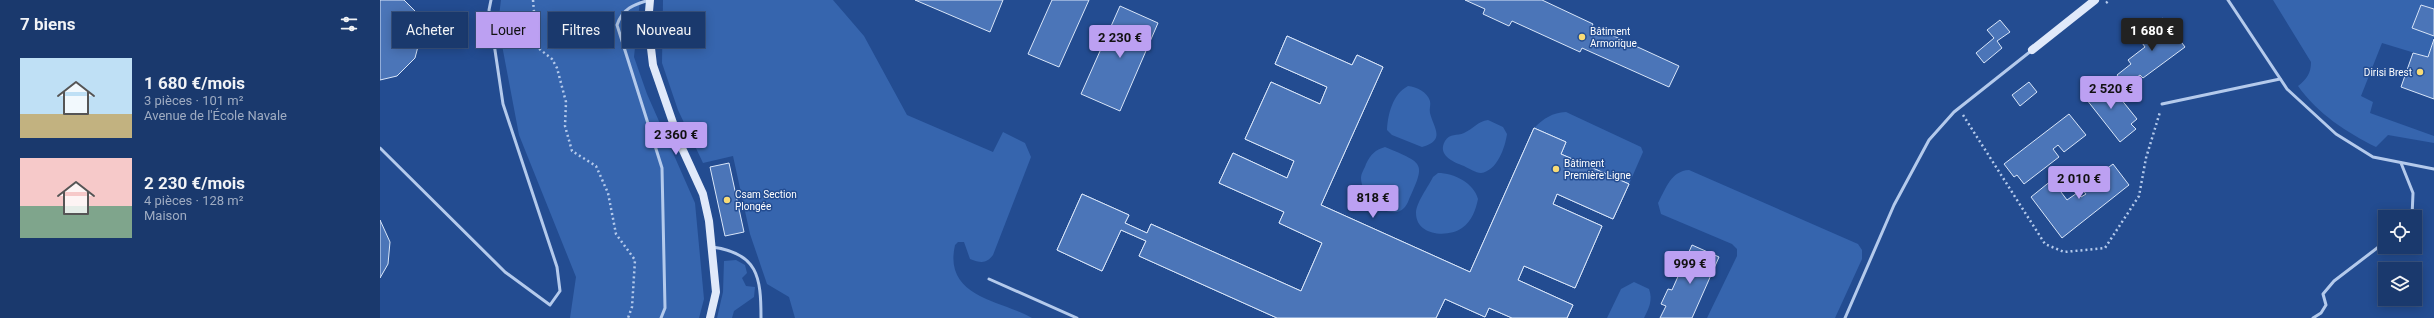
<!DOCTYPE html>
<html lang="fr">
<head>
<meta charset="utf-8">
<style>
	body { margin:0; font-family:Roboto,sans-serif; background:#274475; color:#f1f3f6; height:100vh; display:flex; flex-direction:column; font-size:15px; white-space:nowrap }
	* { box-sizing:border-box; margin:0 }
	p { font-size:13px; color:#9facc2 }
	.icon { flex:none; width:22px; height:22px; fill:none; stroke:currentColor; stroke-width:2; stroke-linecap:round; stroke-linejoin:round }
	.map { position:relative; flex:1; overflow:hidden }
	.side { display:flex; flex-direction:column; background:#1a396d; width:380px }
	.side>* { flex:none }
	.guide { position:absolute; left:12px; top:12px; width:380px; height:36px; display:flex; gap:8px }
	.controls { position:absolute; left:1998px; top:210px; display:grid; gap:8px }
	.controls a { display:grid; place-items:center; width:44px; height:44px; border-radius:0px; background:#1a396d; box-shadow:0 2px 10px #0003,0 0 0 1px #385380; font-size:20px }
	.price { position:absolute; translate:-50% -34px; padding:0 9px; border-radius:4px; background:#bca0f2; color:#111; font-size:13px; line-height:26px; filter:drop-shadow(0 1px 2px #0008) }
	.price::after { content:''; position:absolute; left:50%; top:24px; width:12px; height:9px; margin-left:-6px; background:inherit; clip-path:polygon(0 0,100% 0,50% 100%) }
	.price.selected { background:#222; color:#fff }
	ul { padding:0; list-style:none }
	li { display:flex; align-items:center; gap:12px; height:100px; padding:0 20px }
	li span { display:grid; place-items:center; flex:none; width:112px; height:80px; border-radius:0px; color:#555 }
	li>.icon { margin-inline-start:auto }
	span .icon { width:48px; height:48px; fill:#fffc; stroke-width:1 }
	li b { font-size:17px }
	h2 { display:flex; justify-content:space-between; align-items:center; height:48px; padding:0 20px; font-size:17px }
	.tag { padding:0 14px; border-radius:0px; background:#1a396d; box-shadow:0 2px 10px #0003,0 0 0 1px #385380; font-size:14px; line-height:36px }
	.tag.selected { background:#bca0f2; color:#111 }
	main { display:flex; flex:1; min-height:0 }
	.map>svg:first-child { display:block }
</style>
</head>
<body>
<main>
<section class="side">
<h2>7 biens<svg class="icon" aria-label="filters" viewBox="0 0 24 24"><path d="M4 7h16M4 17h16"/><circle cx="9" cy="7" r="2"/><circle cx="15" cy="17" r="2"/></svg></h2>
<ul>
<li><span style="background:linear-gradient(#bfe0f5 70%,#c2b280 0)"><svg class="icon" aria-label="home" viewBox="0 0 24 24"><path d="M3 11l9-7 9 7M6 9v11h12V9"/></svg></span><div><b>1 680 €/mois</b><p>3 pièces · 101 m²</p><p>Avenue de l'École Navale</p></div></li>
<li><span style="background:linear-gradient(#f6c9c9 60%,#7fa58c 0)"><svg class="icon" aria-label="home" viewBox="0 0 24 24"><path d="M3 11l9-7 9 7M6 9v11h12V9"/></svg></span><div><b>2 230 €/mois</b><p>4 pièces · 128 m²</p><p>Maison</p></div></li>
</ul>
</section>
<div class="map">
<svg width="2054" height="318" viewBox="0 0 2054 318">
	<rect width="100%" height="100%" fill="#234c91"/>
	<g fill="#3665ae">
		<path d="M 121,0 L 260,0 L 254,57 L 267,94 L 315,203 L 324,299 L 319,318 L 190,318 L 196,277 L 139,135 L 118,24 Z"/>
		<path d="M 283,0 L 453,0 L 484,36 L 527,115 L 613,152 L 623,132 L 645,143 L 651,157 L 613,255 C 606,264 601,263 590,259 L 584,242 L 578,242 L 575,245 C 563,298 621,300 652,318 L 415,318 L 409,297 L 387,284 L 370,234 L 353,156 L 323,163 L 298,110 L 282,63 Z"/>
		<path d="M 1893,0 L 2054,0 L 2054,9 L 2041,5 L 2032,28 L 2054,36 L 2048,57 L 2002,43 L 1981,96 L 1993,102 L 1990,113 L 2054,136 L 2054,143 L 2008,135 L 1996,147 C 1966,132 1938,114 1918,86 C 1927,79 1931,73 1931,62 Z"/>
		<path d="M 1028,86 C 1037,87 1047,92 1050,101 C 1051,105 1049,109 1050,113 C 1054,129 1066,140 1042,147 L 1012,135 L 1007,130 C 1008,113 1013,94 1028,86 Z"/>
		<path d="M 1186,112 L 1261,147 L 1263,152 L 1249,184 L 1181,154 L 1186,142 L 1154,128 C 1164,118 1172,113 1186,112 Z"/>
		<path d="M 1108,120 L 1123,127 L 1127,134 C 1125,148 1117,171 1101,173 C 1096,173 1088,168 1084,166 C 1073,162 1057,155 1065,141 C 1070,133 1077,136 1084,133 C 1093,129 1098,121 1108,120 Z"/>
		<path d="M 1005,147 C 1045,164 1046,162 1028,202 C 1016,228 981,199 981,178 C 981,173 985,168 986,164 C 991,154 995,150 1005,147 Z"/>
		<path d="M 1309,170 L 1478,244 L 1482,250 L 1482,259 L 1455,318 L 1327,318 L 1357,256 L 1357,249 L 1352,244 L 1281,214 L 1278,203 C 1286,188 1291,171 1309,170 Z"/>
		<path d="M 1058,173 C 1074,173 1094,183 1098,199 C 1096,209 1092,221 1082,228 C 1068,238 1036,236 1036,213 C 1036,203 1048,187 1053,177 Z"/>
		<path d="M 356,260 L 365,265 L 367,273 L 362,278 L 366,286 L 375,287 L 374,297 L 354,311 L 352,318 L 337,318 L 343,292 L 344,261 Z"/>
		<path d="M 1254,282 L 1269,289 C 1273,300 1269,308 1264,318 L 1227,318 L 1241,289 Z"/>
	</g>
	<g fill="#4b75b8" stroke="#d9e6f9" fill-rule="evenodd">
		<path d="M 0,0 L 24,0 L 35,11 L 41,35 L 35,58 L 17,76 L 0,80 Z"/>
		<path d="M 535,0 L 623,0 L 610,32 Z"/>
		<path d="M 672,0 L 709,0 L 679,67 L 648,54 Z"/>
		<path d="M 1085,0 L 1162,0 L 1213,24 L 1212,26 L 1299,66 L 1289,87 L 1202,48 L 1200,52 L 1132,21 L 1129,26 L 1103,14 L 1105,9 Z"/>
		<path d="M 2041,5 L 2054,9 L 2054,36 L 2032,28 Z"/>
		<path d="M 740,6 L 778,23 L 740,111 L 701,94 Z"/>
		<path d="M 1783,18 L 1805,47 L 1763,78 L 1760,75 L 1745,86 L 1737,75 L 1751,64 L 1748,60 L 1765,47 L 1758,37 Z"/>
		<path d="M 1620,20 L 1630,32 L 1617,41 L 1622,48 L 1604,63 L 1596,53 L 1614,38 L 1607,30 Z"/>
		<path d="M 907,36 L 972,65 L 977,55 L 1003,67 L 941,205 L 1090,272 L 1154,128 L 1186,142 L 1181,154 L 1249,184 L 1233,219 L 1177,194 L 1173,204 L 1222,226 L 1195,288 L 1144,266 L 1138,280 L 1193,305 L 1187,318 L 1132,318 L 1109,308 L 1105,317 L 1065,299 L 1056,318 L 897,318 L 759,256 L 766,241 L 741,230 L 722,271 L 677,250 L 702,194 L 749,215 L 745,223 L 767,233 L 771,224 L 921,291 L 942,243 L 899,223 L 904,212 L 839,183 L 853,153 L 907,178 L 914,161 L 865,139 L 891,82 L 940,104 L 947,87 L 895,64 ZM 701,221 L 718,228 L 711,242 L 695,235 Z"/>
		<path d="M 907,36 L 972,65 L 977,55 L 1003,67 L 941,205 L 1090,272 L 1154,128 L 1186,142 L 1181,154 L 1249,184 L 1233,219 L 1177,194 L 1173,204 L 1222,226 L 1195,288 L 1144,266 L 1138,280 L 1193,305 L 1187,318 L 1132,318 L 1109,308 L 1105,317 L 1065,299 L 1056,318 L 897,318 L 759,256 L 766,241 L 741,230 L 722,271 L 677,250 L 702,194 L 749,215 L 745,223 L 767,233 L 771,224 L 921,291 L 942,243 L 899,223 L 904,212 L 839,183 L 853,153 L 907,178 L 914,161 L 865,139 L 891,82 L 940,104 L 947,87 L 895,64 Z"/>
		<path d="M 2054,39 L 2054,99 L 2021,87 L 2033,53 L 2048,57 Z"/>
		<path d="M 1724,78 L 1757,119 L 1751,124 L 1756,129 L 1740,142 L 1703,95 Z"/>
		<path d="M 1649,82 L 1657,92 L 1640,106 L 1632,95 Z"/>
		<path d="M 1689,114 L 1706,135 L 1684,152 L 1678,145 L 1673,149 L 1679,157 L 1644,184 L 1637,175 L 1634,177 L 1624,164 Z"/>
		<path d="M 349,163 L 364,232 L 345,236 L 330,167 Z"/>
		<path d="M 1733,164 L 1749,185 L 1682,238 L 1651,197 L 1672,180 L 1687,200 L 1697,193 L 1701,197 L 1706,194 L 1701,188 Z"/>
		<path d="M 0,220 L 10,242 L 8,264 L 0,278 Z"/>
		<path d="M 1312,245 L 1339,257 L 1312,318 L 1280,318 L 1286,306 L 1281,304 L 1288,289 L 1292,290 Z"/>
	</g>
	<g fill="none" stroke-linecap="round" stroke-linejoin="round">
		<g stroke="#b4caec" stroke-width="2.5" stroke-dasharray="2 3" stroke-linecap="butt">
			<path d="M 153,0 L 157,47 L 172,59 L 177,68 L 186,102 L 185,126 L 192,151 L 216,166 L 228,193 L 236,234 L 255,260 L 252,307 L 248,318"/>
			<path d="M 1726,3 L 1730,0"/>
			<path d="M 1583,115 L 1665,244 L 1684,252 L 1725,248 L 1759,196 L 1766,158 L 1780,112"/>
		</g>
		<g stroke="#b4caec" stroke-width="3">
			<path d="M 270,0 C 254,4 242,9 237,25 L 282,168 L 285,308 L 281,318"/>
			<path d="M 1848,0 L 1907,89 L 1956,134 L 1993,157 L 2054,169"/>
			<path d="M 1782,104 L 1900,79"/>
			<path d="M 0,148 L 125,272 L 170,305 L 180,291 L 177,267 L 123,104 L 109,10 L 111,0"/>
			<path d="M 2021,163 L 2033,193 L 2032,217"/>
			<path d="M 332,247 C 378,253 381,277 381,318"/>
			<path d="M 609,279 L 697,318"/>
			<path d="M 1465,318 L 1514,205 L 1549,140 L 1574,112 L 1651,51"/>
			<path d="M 1933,318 L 1941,313 L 1946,305 L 1943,294 L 1954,281 L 2005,242"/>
		</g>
		<g stroke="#e0e9fa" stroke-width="8">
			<path d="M 270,0 L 268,23 L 273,65 L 301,146 L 323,194 L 329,221 L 336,292 L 330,318"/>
			<path d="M 1652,50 L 1715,0"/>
		</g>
	</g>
	<g fill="#f8db76" stroke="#234c91" stroke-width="1.5">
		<circle cx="1202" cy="37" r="4"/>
		<circle cx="2040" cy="72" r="4"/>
		<circle cx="1176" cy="169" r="4"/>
		<circle cx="347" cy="200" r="4"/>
	</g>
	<g text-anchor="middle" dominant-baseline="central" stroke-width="3" stroke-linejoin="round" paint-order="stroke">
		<g font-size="10" fill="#fff" stroke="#234c91" text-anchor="start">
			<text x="1210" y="31">Bâtiment<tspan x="1210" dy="12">Armorique</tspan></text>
			<text x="2032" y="72" text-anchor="end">Dirisi Brest</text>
			<text x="1184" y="163">Bâtiment<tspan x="1184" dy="12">Première Ligne</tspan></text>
			<text x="355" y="194">Csam Section<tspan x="355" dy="12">Plongée</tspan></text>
		</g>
	</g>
</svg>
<div class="controls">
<a><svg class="icon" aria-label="locate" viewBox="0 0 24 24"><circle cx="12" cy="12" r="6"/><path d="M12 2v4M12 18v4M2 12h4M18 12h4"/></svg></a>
<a><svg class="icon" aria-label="layers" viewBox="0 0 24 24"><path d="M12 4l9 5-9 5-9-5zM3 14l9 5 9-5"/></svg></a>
</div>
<b class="price selected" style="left:1772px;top:52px">1 680 €</b>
<b class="price" style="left:740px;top:59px">2 230 €</b>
<b class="price" style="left:1731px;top:110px">2 520 €</b>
<b class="price" style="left:296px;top:156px">2 360 €</b>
<b class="price" style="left:1699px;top:200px">2 010 €</b>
<b class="price" style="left:993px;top:219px">818 €</b>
<b class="price" style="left:1310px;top:285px">999 €</b>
<div class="guide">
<a class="tag">Acheter</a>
<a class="tag selected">Louer</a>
<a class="tag">Filtres</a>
<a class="tag">Nouveau</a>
</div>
</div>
</main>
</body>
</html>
